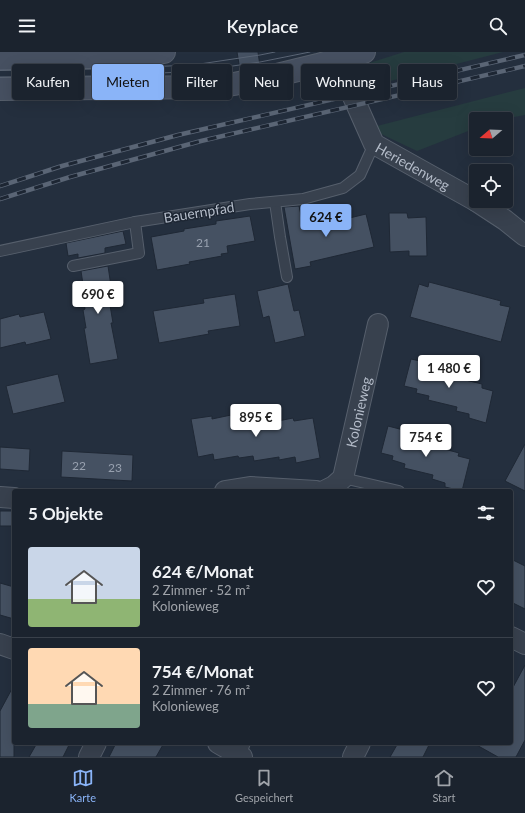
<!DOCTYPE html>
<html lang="de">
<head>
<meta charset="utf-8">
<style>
	body { margin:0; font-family:Lato,sans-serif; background:#242b36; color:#f1f3f6; height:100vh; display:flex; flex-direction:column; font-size:15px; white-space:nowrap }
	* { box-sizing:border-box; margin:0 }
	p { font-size:13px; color:#a0a4aa }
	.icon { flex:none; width:22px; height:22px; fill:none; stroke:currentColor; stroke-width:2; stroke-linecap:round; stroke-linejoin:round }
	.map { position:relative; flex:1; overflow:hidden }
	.panel { position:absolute; left:12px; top:437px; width:501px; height:256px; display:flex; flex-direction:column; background:#1b232e; border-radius:4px; box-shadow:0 4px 16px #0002,0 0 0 1px #39404a }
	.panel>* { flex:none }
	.banner { position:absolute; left:12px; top:12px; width:501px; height:36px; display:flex; gap:8px }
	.needle { width:26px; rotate:251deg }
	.tools { position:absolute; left:469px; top:60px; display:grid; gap:8px }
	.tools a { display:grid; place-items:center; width:44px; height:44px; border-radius:4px; background:#1b232e; box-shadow:0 4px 16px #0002,0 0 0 1px #39404a; font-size:20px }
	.price { position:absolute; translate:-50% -34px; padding:0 9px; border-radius:4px; background:#fff; color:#222; font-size:13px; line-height:26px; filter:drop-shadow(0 1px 2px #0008) }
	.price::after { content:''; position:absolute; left:50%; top:24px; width:12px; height:9px; margin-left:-6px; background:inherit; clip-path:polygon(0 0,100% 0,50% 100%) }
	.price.current { background:#8ab4f8; color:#111 }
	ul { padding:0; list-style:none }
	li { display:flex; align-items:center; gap:12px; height:100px; padding:0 16px }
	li+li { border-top:1px solid #39404a }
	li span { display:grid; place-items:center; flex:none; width:112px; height:80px; border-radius:4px; color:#555 }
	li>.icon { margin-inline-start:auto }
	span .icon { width:48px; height:48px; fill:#fffc; stroke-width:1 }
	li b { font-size:17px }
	h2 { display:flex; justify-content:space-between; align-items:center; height:48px; padding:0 16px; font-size:17px }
	.chip { padding:0 14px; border-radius:4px; background:#1b232e; box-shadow:0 4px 16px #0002,0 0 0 1px #39404a; font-size:14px; line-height:36px }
	.chip.current { background:#8ab4f8; color:#111 }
	header { display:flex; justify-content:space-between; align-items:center; height:52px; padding:0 16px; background:#1b232e; font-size:18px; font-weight:600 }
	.tab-bar { display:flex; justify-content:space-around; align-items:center; height:56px; border-top:1px solid #39404a; background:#1b232e; font-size:11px; color:#a0a4aa }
	.tab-bar a { display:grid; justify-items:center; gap:2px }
	.tab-bar .current { color:#8ab4f8 }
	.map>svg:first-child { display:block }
</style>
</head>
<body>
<header><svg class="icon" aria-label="menu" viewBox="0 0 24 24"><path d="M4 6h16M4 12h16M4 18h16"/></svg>Keyplace<svg class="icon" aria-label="search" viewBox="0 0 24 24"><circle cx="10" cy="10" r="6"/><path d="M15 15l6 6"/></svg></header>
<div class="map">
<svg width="525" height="705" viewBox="0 0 525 705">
	<rect width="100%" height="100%" fill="#242f3e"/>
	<g fill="#263c3f">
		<path d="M 404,0 L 503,0 L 371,34 L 366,12 Z"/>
		<path d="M 525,36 L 525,63 L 504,67 L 476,67 L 476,76 L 417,99 L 379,81 L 377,74 Z"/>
	</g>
	<g fill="#455162" stroke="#1f2835">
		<path d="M 237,0 L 258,0 L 260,14 L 240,18 Z"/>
		<path d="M 299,154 L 304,177 L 366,162 L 374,195 L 310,210 L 311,214 L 295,217 L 284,155 Z"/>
		<path d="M 389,161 L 407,161 L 408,166 L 426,165 L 427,204 L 409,204 L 409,199 L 390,200 Z"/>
		<path d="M 250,164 L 255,189 L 227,194 L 228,201 L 221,202 L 222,204 L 189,210 L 190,212 L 157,218 L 151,185 L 184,179 L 184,177 L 216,172 L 216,169 Z"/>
		<path d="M 123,179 L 126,192 L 105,196 L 105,201 L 78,206 L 78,202 L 68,204 L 66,191 Z"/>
		<path d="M 108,214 L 111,234 L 109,235 L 112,252 L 110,253 L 113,271 L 111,271 L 118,307 L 90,312 L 84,276 L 86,276 L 83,258 L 85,257 L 82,239 L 84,239 L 81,219 Z"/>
		<path d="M 429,230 L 501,249 L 500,253 L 510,255 L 501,290 L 410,265 L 419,232 L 428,235 Z"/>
		<path d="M 288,232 L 294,259 L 299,258 L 305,284 L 275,291 L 269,264 L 263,266 L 257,239 Z"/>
		<path d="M 235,242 L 240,274 L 208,279 L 209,282 L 159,291 L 153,259 L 204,251 L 203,247 Z"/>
		<path d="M 44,260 L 51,287 L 26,293 L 25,290 L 0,296 L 0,267 L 19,262 L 20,265 Z"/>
		<path d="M 411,307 L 442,314 L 441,318 L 462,323 L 461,327 L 482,332 L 482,336 L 493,339 L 486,371 L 469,366 L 469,362 L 456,359 L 457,355 L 428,348 L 429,344 L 416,341 L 417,337 L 404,334 Z"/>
		<path d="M 58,322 L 65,350 L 13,362 L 6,334 Z"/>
		<path d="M 231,363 L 232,368 L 252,365 L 253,368 L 272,365 L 273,370 L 293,366 L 294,369 L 313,366 L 320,406 L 296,411 L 295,405 L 279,408 L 279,405 L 254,409 L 253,404 L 239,406 L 238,404 L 214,408 L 213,402 L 198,405 L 191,367 L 212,364 L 212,367 Z"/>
		<path d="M 388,374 L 419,382 L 418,386 L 439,391 L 437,395 L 459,401 L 458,404 L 470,407 L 462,439 L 445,435 L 445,431 L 432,427 L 433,423 L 404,416 L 405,412 L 392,408 L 393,404 L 381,401 Z"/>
		<path d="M 525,392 L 525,439 L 505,429 Z"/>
		<path d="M 0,395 L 30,397 L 29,419 L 0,417 Z"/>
		<path d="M 62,399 L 133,403 L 132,429 L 61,425 Z"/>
		<rect x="0" y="459" width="14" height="15"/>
		<path d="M 511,507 L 525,514 L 525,557 L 511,550 Z"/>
		<path d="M 0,531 L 14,535 L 14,567 L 0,563 Z"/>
		<path d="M 525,613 L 525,688 L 516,705 L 498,705 L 473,691 L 511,691 L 511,639 Z"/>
		<path d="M 14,633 L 14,705 L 0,705 L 0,659 Z"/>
		<path d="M 37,691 L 70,691 L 63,705 L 29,705 Z"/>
		<path d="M 116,691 L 164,691 L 156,705 L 109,705 Z"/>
		<path d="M 398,691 L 430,691 L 423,705 L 390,705 Z"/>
	</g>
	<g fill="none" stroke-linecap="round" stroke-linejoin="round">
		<defs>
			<g id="service">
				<path d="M 275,150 L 280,185 L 287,225"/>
				<path d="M 0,199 L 135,170 L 250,152 L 303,147 L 343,136 L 360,123 L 374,92"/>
				<path d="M 73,214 L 139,201 L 135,170"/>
				<path d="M 343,426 L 399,439"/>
				<path d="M 240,704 L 245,691"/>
			</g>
			<g id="minor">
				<path id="s1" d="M 337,0 L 346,29 L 374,92 L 476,149"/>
				<path d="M 476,149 L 505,168 L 525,184"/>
				<path d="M 225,439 L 250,435 L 316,439"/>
				<path id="s2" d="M 324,439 L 334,434 L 343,426 L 378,272"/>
				<path d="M 0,445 L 14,446"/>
				<path d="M 511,585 L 525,592"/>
				<path d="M 0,592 L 14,597"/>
				<path d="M 218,691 L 242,705"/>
				<path d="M 89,705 L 96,691"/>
				<path d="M 353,705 L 360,691"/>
			</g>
			<g id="secondary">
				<path d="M 0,7 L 138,4 L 164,0"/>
				<path d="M 0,37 L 217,35 L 234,32 L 269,25 L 318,13 L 364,0"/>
			</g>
		</defs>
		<use href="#service" stroke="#565f6c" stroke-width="12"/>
		<use href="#minor" stroke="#565f6c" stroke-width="22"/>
		<use href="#secondary" stroke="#565f6c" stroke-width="24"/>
		<use href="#service" stroke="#38414e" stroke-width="10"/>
		<use href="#minor" stroke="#38414e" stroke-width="20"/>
		<use href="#secondary" stroke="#465061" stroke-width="22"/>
		<g stroke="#5a6575" stroke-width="1">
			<path d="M 0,18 L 95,17 L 193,13 L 260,3 L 275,0"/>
			<path d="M 0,25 L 98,24 L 182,20 L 219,16 L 260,10 L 310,0"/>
		</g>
		<defs>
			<g id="rail">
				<path d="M 0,134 L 62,114 L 178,83 L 525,3"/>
				<path d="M 0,147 L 70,125 L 201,89 L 525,14"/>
			</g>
		</defs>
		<use href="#rail" stroke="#5a6575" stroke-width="4.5"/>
		<use href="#rail" stroke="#1d2633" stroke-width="3" stroke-dasharray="9" stroke-linecap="butt"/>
	</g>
	<g text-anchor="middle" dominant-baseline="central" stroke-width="3" stroke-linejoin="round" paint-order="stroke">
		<g font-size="12" fill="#98a1af">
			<text x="203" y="190">21</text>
			<text x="79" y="413">22</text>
			<text x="115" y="415">23</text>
		</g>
		<g font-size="14" fill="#b4bcc9" stroke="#1d2633">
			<text stroke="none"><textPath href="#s1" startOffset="144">Heriedenweg</textPath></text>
			<text transform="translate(199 160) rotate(-9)">Bauernpfad</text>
			<text stroke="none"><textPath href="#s2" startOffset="91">Kolonieweg</textPath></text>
		</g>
	</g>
</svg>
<div class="tools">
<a><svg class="needle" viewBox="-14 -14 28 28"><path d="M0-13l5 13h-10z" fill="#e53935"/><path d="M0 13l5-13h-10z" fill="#a0a4aa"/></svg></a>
<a><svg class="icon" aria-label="locate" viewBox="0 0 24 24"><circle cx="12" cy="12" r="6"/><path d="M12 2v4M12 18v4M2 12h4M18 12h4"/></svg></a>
</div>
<b class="price current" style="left:326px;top:186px">624 €</b>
<b class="price" style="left:98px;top:263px">690 €</b>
<b class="price" style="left:449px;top:337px">1 480 €</b>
<b class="price" style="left:256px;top:386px">895 €</b>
<b class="price" style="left:426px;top:406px">754 €</b>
<div class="banner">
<a class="chip">Kaufen</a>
<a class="chip current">Mieten</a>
<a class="chip">Filter</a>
<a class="chip">Neu</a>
<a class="chip">Wohnung</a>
<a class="chip">Haus</a>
</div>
<section class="panel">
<h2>5 Objekte<svg class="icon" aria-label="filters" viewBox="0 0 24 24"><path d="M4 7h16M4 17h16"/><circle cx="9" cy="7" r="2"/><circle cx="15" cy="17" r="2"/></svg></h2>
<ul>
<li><span style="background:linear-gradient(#c9d6e8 65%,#8fb573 0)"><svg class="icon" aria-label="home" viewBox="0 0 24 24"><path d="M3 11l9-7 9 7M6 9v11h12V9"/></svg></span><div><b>624 €/Monat</b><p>2 Zimmer · 52 m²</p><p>Kolonieweg</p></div><svg class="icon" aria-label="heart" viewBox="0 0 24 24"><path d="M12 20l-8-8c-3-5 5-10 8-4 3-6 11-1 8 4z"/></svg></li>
<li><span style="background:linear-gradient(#ffd9b3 70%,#7fa58c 0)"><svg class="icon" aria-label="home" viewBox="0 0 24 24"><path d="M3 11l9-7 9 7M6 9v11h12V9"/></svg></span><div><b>754 €/Monat</b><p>2 Zimmer · 76 m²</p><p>Kolonieweg</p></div><svg class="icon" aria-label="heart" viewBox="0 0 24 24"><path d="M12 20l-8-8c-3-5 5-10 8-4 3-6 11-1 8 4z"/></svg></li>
</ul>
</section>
</div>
<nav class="tab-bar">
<a class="current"><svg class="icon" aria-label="map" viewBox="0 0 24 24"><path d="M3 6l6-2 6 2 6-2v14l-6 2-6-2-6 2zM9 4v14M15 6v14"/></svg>Karte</a>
<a><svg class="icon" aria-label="saved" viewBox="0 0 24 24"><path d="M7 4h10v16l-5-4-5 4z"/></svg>Gespeichert</a>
<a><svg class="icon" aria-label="home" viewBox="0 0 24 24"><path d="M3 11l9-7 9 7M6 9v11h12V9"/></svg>Start</a>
</nav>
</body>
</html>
